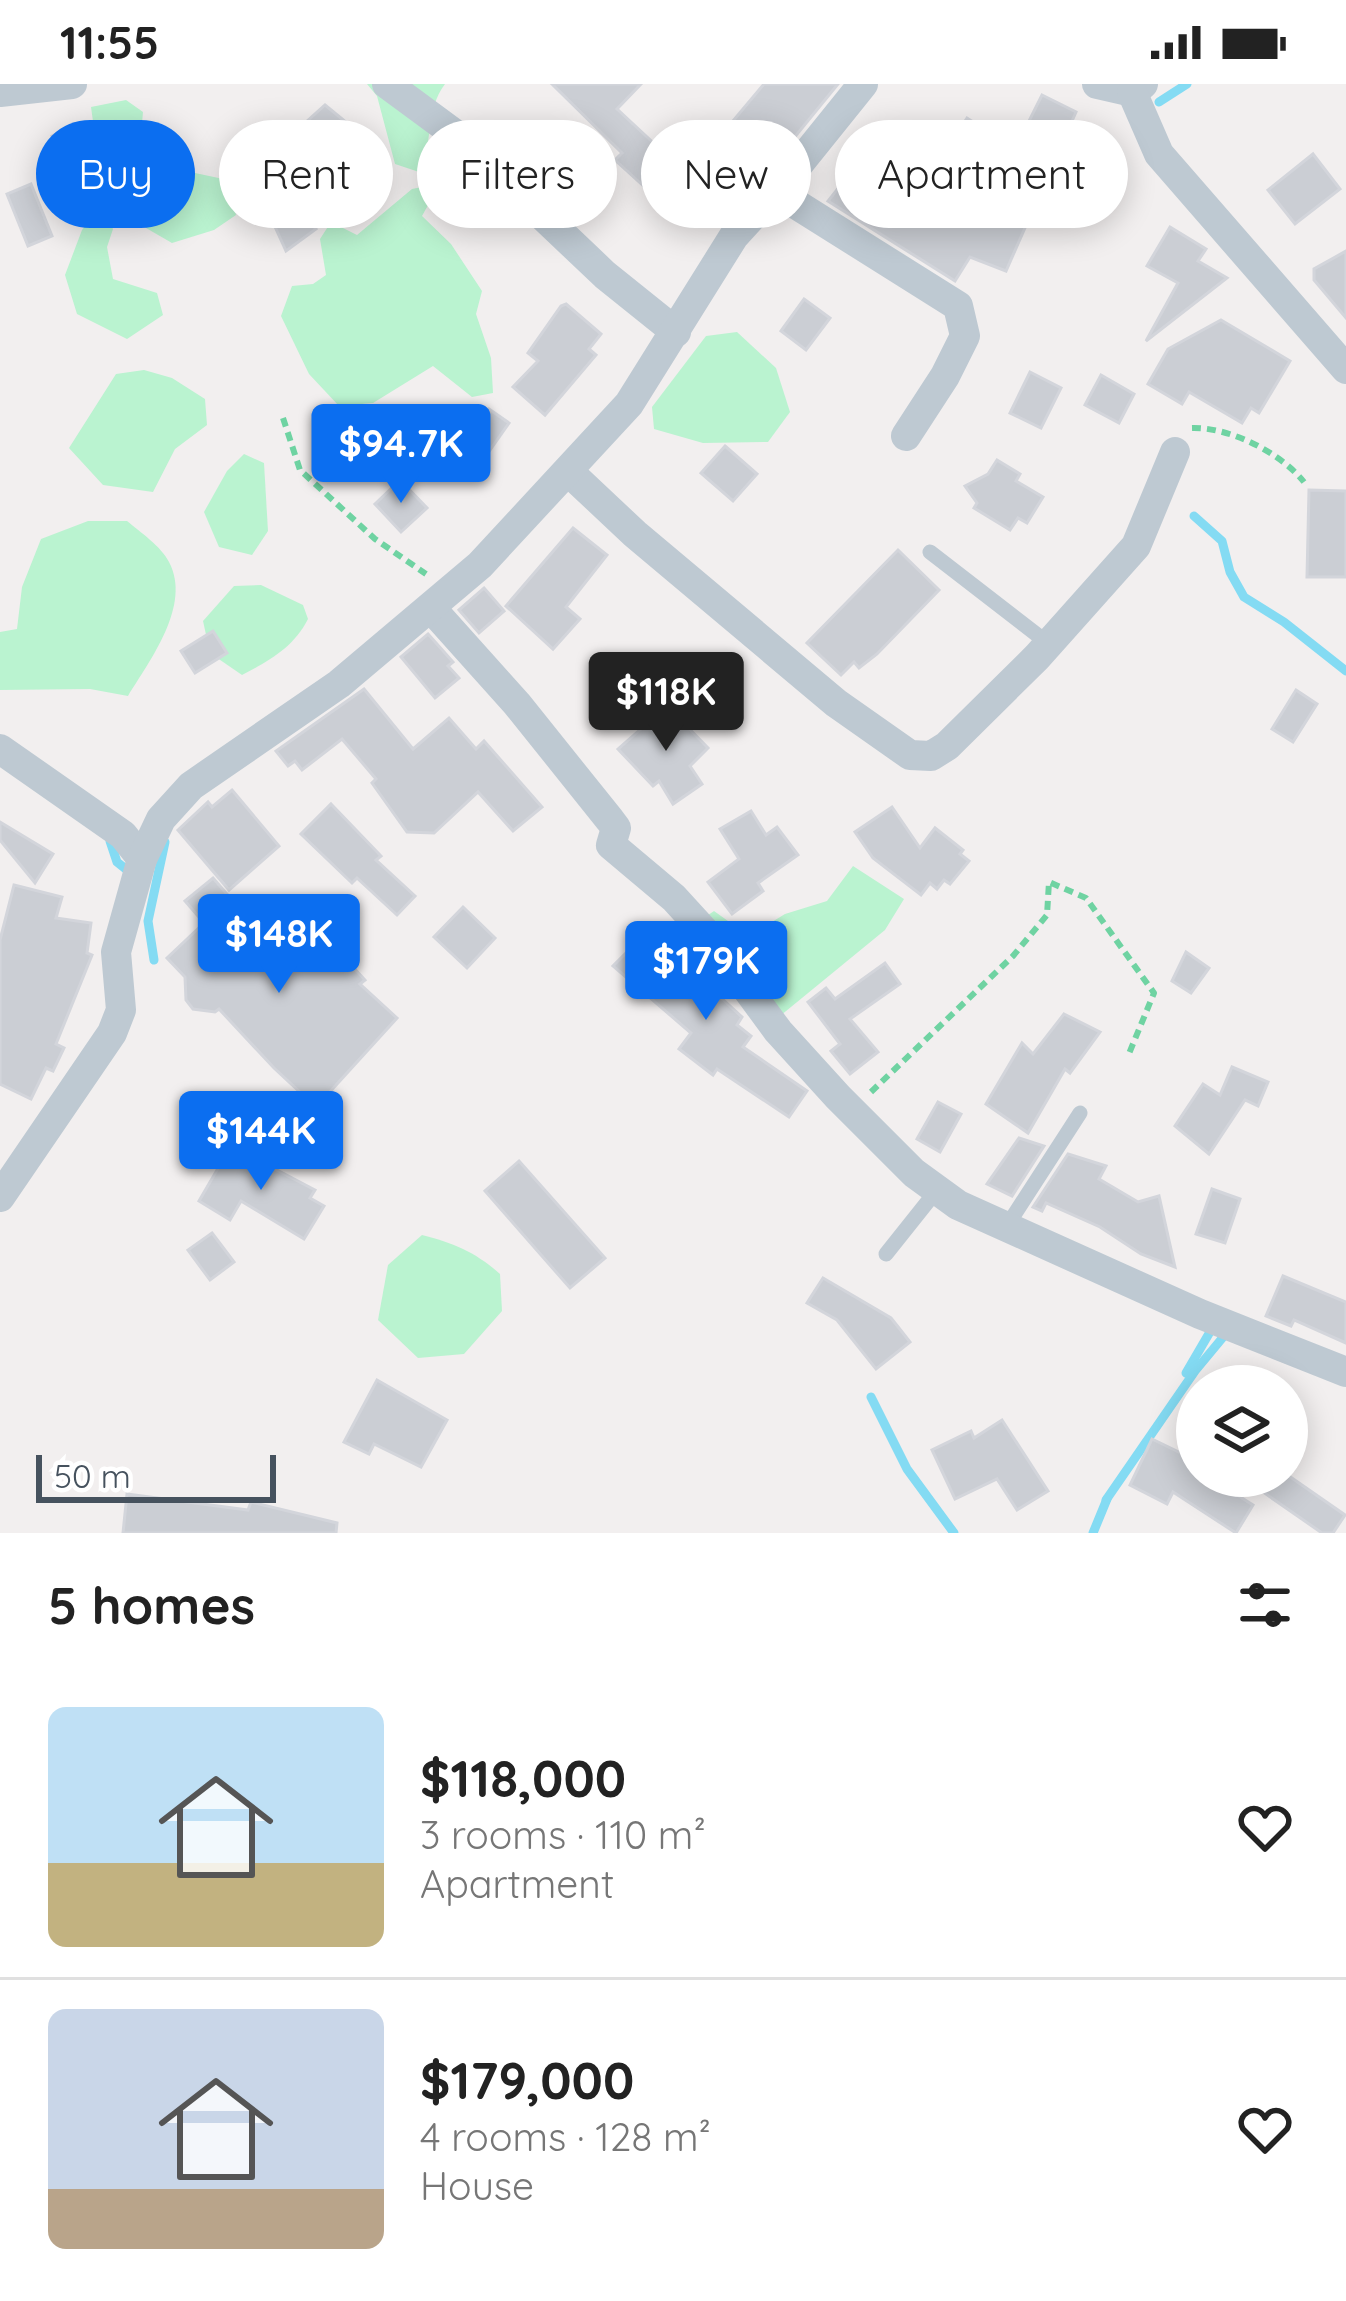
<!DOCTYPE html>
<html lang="en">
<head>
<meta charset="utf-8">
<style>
	body { margin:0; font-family:Quicksand,sans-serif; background:#f2f2f2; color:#222; height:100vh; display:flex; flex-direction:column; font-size:45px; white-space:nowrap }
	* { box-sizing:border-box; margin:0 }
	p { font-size:39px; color:#767676 }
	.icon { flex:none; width:66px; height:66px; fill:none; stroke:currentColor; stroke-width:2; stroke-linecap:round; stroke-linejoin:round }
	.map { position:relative; height:1449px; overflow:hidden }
	.side { display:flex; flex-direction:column; background:#fff; flex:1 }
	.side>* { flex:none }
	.top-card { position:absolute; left:36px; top:36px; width:1275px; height:108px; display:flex; gap:24px }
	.controls { position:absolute; left:1176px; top:1281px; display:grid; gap:24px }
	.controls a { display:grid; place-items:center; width:132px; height:132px; border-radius:50%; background:#fff; box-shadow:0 6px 30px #0003; font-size:60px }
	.scale { position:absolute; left:36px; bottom:30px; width:240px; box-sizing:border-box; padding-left:12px; border:6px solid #46525e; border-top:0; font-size:33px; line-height:42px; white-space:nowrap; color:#46525e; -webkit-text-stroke:9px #fff; paint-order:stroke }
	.price { position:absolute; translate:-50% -102px; padding:0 27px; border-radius:12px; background:#0b6ef0; color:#fff; font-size:39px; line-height:78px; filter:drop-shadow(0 3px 6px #0008) }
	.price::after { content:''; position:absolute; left:50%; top:72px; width:36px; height:27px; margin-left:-18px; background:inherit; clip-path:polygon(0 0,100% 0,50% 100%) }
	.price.selected { background:#222; color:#fff }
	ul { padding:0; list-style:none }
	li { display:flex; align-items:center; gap:36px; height:300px; padding:0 48px }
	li+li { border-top:3px solid #e0e0e0 }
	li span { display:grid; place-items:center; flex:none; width:336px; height:240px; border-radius:18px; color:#555 }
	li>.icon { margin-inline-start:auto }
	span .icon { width:144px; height:144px; fill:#fffc; stroke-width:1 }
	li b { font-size:51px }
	h2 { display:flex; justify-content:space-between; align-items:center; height:144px; padding:0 48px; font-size:51px }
	.chip { padding:0 42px; border-radius:54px; background:#fff; box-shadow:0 6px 30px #0003; font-size:42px; line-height:108px }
	.chip.selected { background:#0b6ef0; color:#fff }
	.status { display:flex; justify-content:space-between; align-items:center; height:84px; padding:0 60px; background:#fff; direction:ltr }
	.status svg { height:33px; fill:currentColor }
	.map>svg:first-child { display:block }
</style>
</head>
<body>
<div class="status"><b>11:55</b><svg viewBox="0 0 49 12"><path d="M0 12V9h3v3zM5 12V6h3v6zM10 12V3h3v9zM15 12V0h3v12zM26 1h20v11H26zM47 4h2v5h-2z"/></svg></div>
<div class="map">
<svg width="1346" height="1449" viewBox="0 0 1346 1449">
	<rect width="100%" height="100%" fill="#f2efef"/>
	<g fill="#baf3d0">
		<path d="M 367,0 L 445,0 C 425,26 434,59 419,88 L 395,80 L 377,12 Z"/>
		<path d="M 126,16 L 143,28 L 141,51 L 167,83 L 228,96 L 236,131 L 214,146 L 172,159 L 146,144 L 122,93 L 95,52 L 91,23 Z"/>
		<path d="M 427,102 L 432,114 L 422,132 L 451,160 L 482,207 L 476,230 L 491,274 L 493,309 L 472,313 L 433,282 L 373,319 L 339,322 L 309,290 L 281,232 L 292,202 L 313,200 L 326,191 L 320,155 L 331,138 L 357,151 L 412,105 Z"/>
		<path d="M 92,133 L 107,134 L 113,145 L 107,163 L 113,195 L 157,209 L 163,231 L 127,255 L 77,230 L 65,191 L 82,146 Z"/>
		<path d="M 737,248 L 776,284 L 790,328 L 768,358 L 703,359 L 654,345 L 652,323 L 706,252 Z"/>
		<path d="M 144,286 L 172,294 L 205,315 L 207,341 L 175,365 L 153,408 L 103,401 L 69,364 L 116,290 Z"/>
		<path d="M 244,370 L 264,379 L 268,447 L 252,471 L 219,463 L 204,428 L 227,387 Z"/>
		<path d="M 88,437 L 127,437 C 140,448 161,462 169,478 C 192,521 150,576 128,612 L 90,605 L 0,606 L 0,548 L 17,545 L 22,503 L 41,455 Z"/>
		<path d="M 261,501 L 303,521 L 308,535 C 294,563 269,577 242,591 L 210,569 L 203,537 L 234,502 Z"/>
		<path d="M 853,782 L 904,815 L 885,846 L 780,932 L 698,838 L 714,827 L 749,852 L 785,830 L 827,817 Z"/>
		<path d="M 422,1151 C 454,1159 475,1168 500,1190 L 502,1227 L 464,1270 L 418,1274 L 378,1236 L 388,1181 Z"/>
	</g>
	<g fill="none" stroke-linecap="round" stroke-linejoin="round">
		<g stroke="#84dbf3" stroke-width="9">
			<path d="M 1159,18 L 1187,0"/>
			<path d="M 1194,432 L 1222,457 L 1230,488 L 1244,513 L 1284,538 L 1346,587"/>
			<path d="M 110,757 L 117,778 L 132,790"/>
			<path d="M 154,876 L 148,837 L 165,758"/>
			<path d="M 1186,1289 L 1214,1241"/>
			<path d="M 871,1313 L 907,1385 L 954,1449"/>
			<path d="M 1106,1416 L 1195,1287 L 1229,1246"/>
			<path d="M 1093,1449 L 1107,1415"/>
		</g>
	</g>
	<g fill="#cbced4" stroke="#d3d5db" stroke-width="3">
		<path d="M 552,0 L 641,0 L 617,25 L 675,79 L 649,107 L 615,76 L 622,69 Z"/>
		<path d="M 764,0 L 838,0 L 767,87 L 722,50 Z"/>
		<path d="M 1042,11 L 1076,28 L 1006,187 L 970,173 L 955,197 L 828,117 L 866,69 L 870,72 L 891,54 L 927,96 L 967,34 L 1015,65 Z"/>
		<path d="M 325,21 L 364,53 L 355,64 L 368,75 L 342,106 L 284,58 Z"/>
		<path d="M 74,40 L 91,73 L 69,84 L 52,52 Z"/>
		<path d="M 247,56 L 316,145 L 286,167 L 238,61 Z"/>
		<path d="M 1313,70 L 1340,105 L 1295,140 L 1268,106 Z"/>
		<path d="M 467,87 L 502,120 L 482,140 L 447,106 Z"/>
		<path d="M 31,100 L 52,152 L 28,162 L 7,110 Z"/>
		<path d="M 1170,143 L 1206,165 L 1198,177 L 1227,194 L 1146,257 L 1178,199 L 1147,182 Z"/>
		<path d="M 1346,167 L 1346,234 L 1314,196 L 1314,185 Z"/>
		<path d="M 804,215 L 830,234 L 806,266 L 781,247 Z"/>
		<path d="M 566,220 L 601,250 L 589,265 L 596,271 L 545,331 L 513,303 L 538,277 L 528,269 L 561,222 Z"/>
		<path d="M 1221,236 L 1290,277 L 1259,329 L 1251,324 L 1242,339 L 1189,308 L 1182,320 L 1148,300 L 1168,265 Z"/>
		<path d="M 1030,288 L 1061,304 L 1041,344 L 1010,329 Z"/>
		<path d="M 1101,291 L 1134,310 L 1119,339 L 1085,321 Z"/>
		<path d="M 489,325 L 509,339 L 485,373 L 465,358 Z"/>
		<path d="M 725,362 L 757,390 L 733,417 L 701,389 Z"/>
		<path d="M 997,376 L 1020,390 L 1016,397 L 1043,413 L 1027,439 L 1018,434 L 1010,446 L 974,424 L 977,419 L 965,402 L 988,390 Z"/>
		<path d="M 400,396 L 427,424 L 401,448 L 375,420 Z"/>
		<path d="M 1309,406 L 1346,407 L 1346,493 L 1307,493 Z"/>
		<path d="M 573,444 L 607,471 L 566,523 L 580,535 L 553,565 L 506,522 Z"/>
		<path d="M 898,466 L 939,506 L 877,570 L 859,584 L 854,578 L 841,591 L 807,559 Z"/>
		<path d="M 484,504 L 504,527 L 479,549 L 459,526 Z"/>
		<path d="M 213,547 L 227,569 L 195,589 L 181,567 Z"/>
		<path d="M 428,550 L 453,578 L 448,582 L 459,594 L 435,614 L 401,573 Z"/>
		<path d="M 364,605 L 413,665 L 449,634 L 476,665 L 484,657 L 542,723 L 513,747 L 478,708 L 434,749 L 407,748 L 372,699 L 376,695 L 342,655 L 302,686 L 295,677 L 288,682 L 276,667 Z"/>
		<path d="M 1296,606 L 1317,620 L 1293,658 L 1272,645 Z"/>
		<path d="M 667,622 L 708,664 L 690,682 L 702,700 L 673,720 L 659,697 L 653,702 L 618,665 Z"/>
		<path d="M 232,706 L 279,762 L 229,806 L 178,746 L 208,718 L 212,723 Z"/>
		<path d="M 331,720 L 381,772 L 376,776 L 415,812 L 397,831 L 357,794 L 352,799 L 301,750 Z"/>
		<path d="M 892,723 L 920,764 L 935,744 L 963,766 L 960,770 L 969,777 L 950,800 L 944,796 L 937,805 L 930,799 L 921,811 L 873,774 L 855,748 Z"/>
		<path d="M 751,727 L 766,751 L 777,743 L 798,771 L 758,799 L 763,807 L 732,830 L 708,798 L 739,775 L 720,745 Z"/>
		<path d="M 0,738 L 53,770 L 35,799 L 0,756 Z"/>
		<path d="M 213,794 L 293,886 L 317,856 L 353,883 L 365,896 L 360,900 L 397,934 L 316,1023 L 274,984 L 219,925 L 215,928 L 193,925 L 186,916 L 185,893 L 167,874 L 204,839 L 185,817 Z"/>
		<path d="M 14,801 L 62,813 L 56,834 L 91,839 L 87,869 L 92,871 L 56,960 L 64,964 L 53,987 L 46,984 L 31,1015 L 0,1000 L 0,856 Z"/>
		<path d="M 463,823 L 495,854 L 467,884 L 434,853 Z"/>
		<path d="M 648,847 L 742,933 L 737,941 L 751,952 L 743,963 L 807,1007 L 789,1033 L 717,985 L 713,991 L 679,965 L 691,949 L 613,882 Z"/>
		<path d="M 1186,868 L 1209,884 L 1191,909 L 1172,897 Z"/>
		<path d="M 885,879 L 900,900 L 850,935 L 878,968 L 850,990 L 831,967 L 840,960 L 808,918 L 826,904 L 835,915 Z"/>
		<path d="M 1064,930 L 1100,948 L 1070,989 L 1065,985 L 1028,1049 L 986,1020 L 1022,959 L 1033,970 Z"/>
		<path d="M 1232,983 L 1268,998 L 1258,1022 L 1245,1016 L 1209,1070 L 1175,1042 L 1203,1000 L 1220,1011 Z"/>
		<path d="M 938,1018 L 961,1030 L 940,1068 L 917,1055 Z"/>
		<path d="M 1019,1054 L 1044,1062 L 1012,1112 L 987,1100 Z"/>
		<path d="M 231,1062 L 315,1106 L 310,1114 L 324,1122 L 304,1155 L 241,1117 L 230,1136 L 199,1117 Z"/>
		<path d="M 1068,1070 L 1106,1082 L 1099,1095 L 1138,1118 L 1159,1112 L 1175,1183 L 1141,1170 L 1100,1143 L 1046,1119 L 1042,1127 L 1033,1123 Z"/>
		<path d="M 519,1077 L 605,1174 L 570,1204 L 485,1107 Z"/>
		<path d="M 1212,1105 L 1240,1115 L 1225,1159 L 1196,1150 Z"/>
		<path d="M 212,1149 L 234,1178 L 210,1196 L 188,1166 Z"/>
		<path d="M 1283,1192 L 1346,1218 L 1346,1259 L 1294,1236 L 1291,1242 L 1266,1232 Z"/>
		<path d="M 823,1194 L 891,1234 L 910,1258 L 876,1285 L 837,1236 L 807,1219 Z"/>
		<path d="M 377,1296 L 447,1336 L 421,1383 L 374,1360 L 369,1370 L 344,1358 Z"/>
		<path d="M 1002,1336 L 1048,1407 L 1017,1426 L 997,1395 L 955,1415 L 932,1366 L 971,1347 L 974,1354 Z"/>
		<path d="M 1152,1355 L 1189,1373 L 1187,1379 L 1197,1385 L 1197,1392 L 1207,1392 L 1253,1421 L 1236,1449 L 1173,1408 L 1167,1420 L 1130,1401 Z"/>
		<path d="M 1240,1392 L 1289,1392 L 1345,1431 L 1333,1449 L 1322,1449 Z"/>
		<path d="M 127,1410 L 248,1426 L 251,1418 L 337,1439 L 336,1449 L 123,1449 Z"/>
	</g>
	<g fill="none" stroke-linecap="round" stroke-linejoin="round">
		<g stroke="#6fd3a2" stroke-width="6" stroke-dasharray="9 6" stroke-linecap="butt">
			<path d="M 283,334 L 300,386 L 375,455 L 426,490"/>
			<path d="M 1192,344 C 1230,343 1281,369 1304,398"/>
			<path d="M 871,1008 L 1013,872 L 1047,831 L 1049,798 L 1086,814 L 1154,909 L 1128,972"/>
		</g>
		<g stroke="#bec9d2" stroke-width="15">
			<path d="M 930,468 L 1049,560"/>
			<path d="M 1005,1145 L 1080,1029"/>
			<path d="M 886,1170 L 937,1106"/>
		</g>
		<g stroke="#bec9d2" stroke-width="30">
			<path d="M 387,0 L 463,56 L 605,191 L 676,248"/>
			<path d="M 1097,0 L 1132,8 L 1143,0"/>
			<path d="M 0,8 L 72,0"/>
			<path d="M 1132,8 L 1159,70 L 1346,285"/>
			<path d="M 775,107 L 958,222 L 965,252 L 945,292 L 906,352"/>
			<path d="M 569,388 L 635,450 L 836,619 L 910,671 L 931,672 L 947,662 L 1037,573 L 1136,462 L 1175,368"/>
			<path d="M 431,524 L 517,620 L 610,736 L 616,744 L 611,761 L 674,814 L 706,849 L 778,947 L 838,1013 L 914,1089 L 958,1121 L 1200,1230 L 1346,1288"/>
			<path d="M 0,665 L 123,751 L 142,775"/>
			<path d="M 0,1113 L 112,949 L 121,926 L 116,868 L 142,775 L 161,735 L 191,702 L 339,600 L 480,481 L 629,320 L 734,152 L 789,92 L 863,0"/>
		</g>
	</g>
</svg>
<div class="controls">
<a><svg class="icon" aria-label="layers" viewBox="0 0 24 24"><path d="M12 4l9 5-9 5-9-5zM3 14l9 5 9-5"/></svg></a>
</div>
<div class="scale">50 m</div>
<b class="price" style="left:401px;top:422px">$94.7K</b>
<b class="price selected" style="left:666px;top:670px">$118K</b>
<b class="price" style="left:279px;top:912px">$148K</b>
<b class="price" style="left:706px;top:939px">$179K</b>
<b class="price" style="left:261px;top:1109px">$144K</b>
<div class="top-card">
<a class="chip selected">Buy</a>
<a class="chip">Rent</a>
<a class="chip">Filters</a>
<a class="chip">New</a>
<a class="chip">Apartment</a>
</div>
</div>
<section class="side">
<h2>5 homes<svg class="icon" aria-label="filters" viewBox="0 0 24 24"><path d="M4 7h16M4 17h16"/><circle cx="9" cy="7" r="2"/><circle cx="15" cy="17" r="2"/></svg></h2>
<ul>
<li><span style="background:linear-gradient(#bfe0f5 65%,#c2b280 0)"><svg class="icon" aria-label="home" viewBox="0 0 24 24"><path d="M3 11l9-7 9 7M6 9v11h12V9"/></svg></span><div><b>$118,000</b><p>3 rooms · 110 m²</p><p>Apartment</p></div><svg class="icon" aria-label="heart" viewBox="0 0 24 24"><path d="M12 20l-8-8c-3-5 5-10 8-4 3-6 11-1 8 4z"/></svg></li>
<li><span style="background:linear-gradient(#c9d6e8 75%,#b9a48a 0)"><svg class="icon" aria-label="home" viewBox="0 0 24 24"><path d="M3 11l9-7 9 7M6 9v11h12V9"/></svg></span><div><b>$179,000</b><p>4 rooms · 128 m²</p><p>House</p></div><svg class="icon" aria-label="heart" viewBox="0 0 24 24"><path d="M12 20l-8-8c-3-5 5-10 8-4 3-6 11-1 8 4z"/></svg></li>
</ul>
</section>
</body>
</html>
